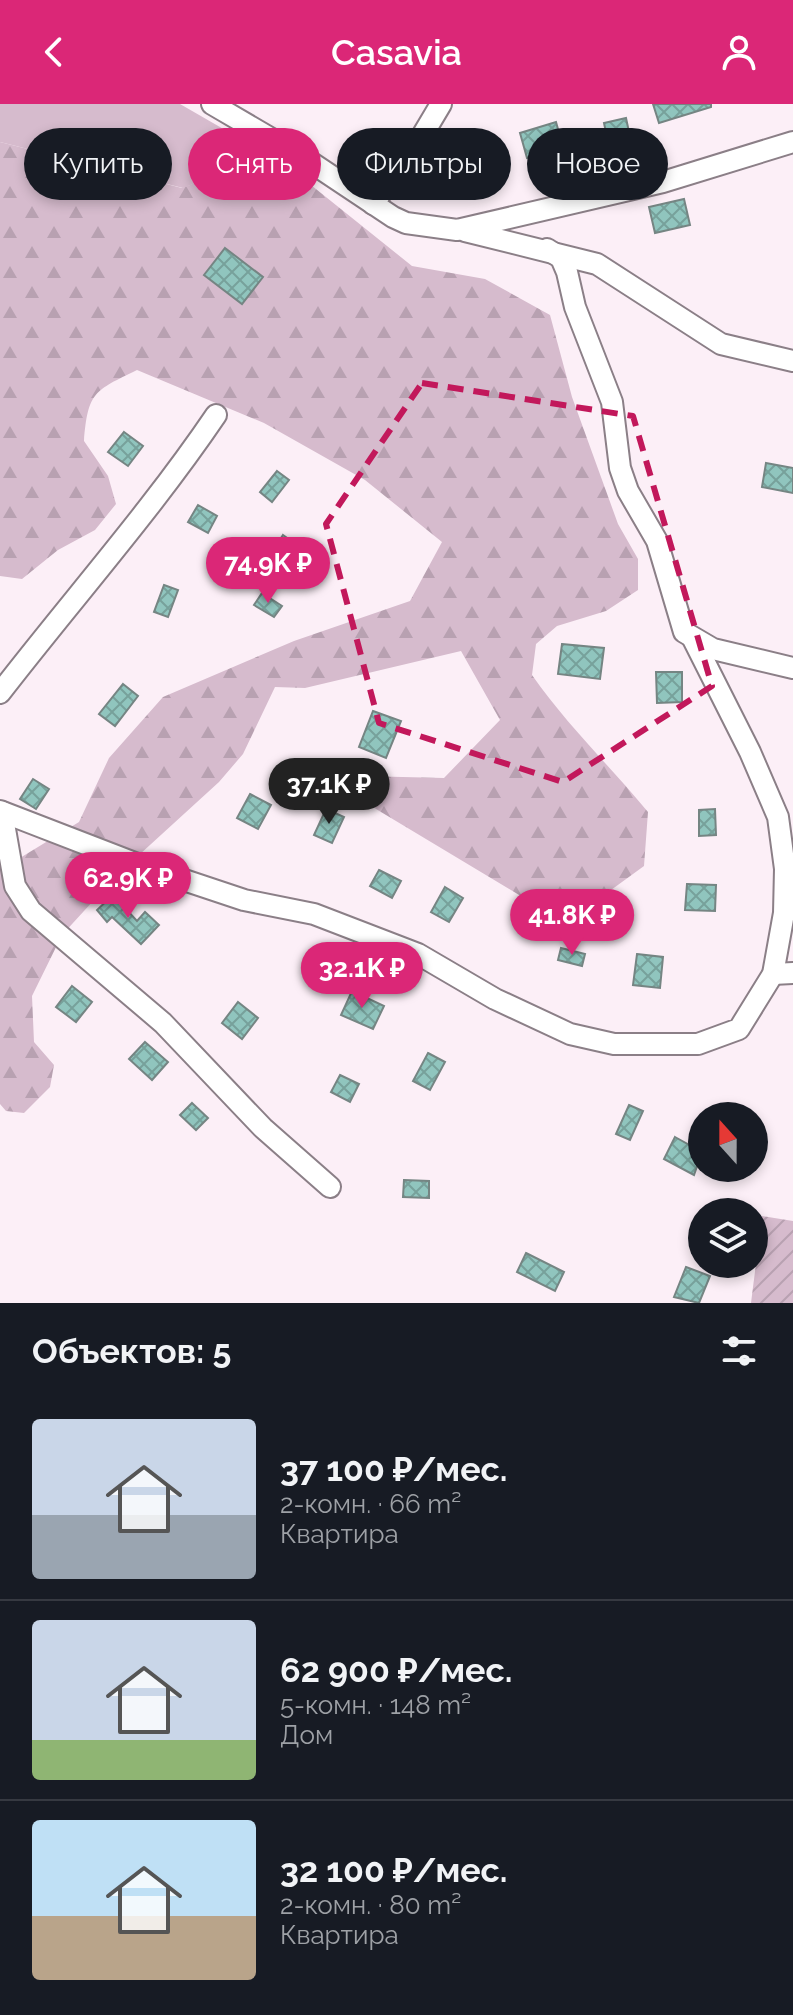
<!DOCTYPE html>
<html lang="ru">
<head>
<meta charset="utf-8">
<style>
	body { margin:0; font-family:Raleway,sans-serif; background:#20242c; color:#f1f3f6; height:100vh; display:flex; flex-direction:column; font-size:30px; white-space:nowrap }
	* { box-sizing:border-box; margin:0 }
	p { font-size:26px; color:#9ea1a6 }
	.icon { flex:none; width:44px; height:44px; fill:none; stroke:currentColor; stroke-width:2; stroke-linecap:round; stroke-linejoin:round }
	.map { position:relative; height:1199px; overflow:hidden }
	.panel { display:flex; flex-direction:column; background:#171b24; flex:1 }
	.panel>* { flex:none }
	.banner { position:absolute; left:24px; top:24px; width:746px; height:72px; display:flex; gap:16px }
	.needle { width:52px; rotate:339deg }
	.buttons { position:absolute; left:688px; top:998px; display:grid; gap:16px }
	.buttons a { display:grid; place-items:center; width:80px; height:80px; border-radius:50%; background:#171b24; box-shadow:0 4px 12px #0003; font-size:40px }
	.price { position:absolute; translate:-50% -68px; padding:0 18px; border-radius:28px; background:#db2777; color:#fff; font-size:26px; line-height:52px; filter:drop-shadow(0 2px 4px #0008) }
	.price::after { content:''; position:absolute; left:50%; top:48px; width:24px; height:18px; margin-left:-12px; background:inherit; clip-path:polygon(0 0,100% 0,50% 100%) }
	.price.selected { background:#222; color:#fff }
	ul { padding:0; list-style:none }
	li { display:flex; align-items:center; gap:24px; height:200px; padding:0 32px }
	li+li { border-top:2px solid #363941 }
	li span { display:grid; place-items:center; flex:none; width:224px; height:160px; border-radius:8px; color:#555 }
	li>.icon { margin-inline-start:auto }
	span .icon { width:96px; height:96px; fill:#fffc; stroke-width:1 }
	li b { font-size:34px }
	h2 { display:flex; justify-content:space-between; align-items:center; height:96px; padding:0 32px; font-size:34px }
	.pill { padding:0 28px; border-radius:36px; background:#171b24; box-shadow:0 4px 12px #0003; font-size:28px; line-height:72px }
	.pill.selected { background:#db2777; color:#fff }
	header { display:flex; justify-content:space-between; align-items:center; height:104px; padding:0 32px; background:#db2777; color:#fff; font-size:36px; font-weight:600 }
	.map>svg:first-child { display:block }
</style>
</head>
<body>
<header><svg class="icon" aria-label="back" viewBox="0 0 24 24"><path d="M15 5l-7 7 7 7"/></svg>Casavia<svg class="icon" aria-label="person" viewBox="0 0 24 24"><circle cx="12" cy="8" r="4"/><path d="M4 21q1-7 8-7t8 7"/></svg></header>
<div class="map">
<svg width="793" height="1199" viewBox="0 0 793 1199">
	<defs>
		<pattern id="forest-firs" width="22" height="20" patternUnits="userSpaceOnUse" patternTransform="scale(2)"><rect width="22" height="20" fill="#d6bbcd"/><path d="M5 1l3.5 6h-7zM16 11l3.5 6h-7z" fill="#b8a1b1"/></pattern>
		<pattern id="garden-furrows" width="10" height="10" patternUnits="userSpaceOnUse" patternTransform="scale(2)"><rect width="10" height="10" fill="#d6bbcd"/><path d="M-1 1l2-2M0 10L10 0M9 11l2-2" fill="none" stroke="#b8a1b1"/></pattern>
		<pattern id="building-cross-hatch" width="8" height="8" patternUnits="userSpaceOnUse" patternTransform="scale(2)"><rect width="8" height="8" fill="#90c5be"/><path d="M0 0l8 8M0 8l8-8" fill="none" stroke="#77a19b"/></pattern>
	</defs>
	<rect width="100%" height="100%" fill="#fceff7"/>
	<path fill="#d6bbcd" d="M 0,0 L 180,0 L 286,61 L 219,70 L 183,84 L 0,38 Z"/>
	<path fill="url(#forest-firs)" d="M 0,38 L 182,84 L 219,70 L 286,61 L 412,162 L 485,175 L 550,211 L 572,293 L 618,420 L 638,455 L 638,486 L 606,507 L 557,522 L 536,540 L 532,571 C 567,621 609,661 648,708 L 644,762 L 589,802 L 529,797 L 376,705 L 354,685 L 361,672 L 444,674 L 500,616 L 461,547 L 305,584 L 275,583 L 243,650 L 219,678 L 116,772 L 62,831 L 32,892 L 34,938 L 54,961 L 50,983 L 24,1009 L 6,1007 L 0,1000 L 0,761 L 15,757 L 79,718 L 109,654 L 163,593 L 294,537 L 410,497 L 442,438 L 365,376 L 264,319 L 137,266 C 94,287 88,288 84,337 L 108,372 L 116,400 L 95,426 L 58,446 L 22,475 L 0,472 Z"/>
	<path fill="url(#garden-furrows)" d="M 762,1112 L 793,1117 L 793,1199 L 751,1199 Z"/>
	<g fill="url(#building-cross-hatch)" stroke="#758583" stroke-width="2">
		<path d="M 653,0 L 711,0 L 711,3 L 659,19 Z"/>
		<path d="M 626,14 L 632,42 L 610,47 L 604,19 Z"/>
		<path d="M 556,18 L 563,43 L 527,54 L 520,29 Z"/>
		<path d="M 684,95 L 690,121 L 655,129 L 649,103 Z"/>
		<path d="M 225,144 L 263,173 L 242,200 L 204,171 Z"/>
		<path d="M 124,328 L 143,342 L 128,362 L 108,348 Z"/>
		<path d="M 766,359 L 793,364 L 793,389 L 762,383 Z"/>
		<path d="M 277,367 L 289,376 L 272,398 L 260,388 Z"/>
		<path d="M 198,401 L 217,412 L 208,429 L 188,418 Z"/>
		<path d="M 283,431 L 297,441 L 285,457 L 272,448 Z"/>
		<path d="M 164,481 L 178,486 L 168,513 L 154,508 Z"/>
		<path d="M 262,489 L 282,502 L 274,513 L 254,501 Z"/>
		<path d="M 562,540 L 604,544 L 600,575 L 558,570 Z"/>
		<path d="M 656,568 L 682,568 L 682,598 L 657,599 Z"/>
		<path d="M 123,580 L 138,592 L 115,622 L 99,610 Z"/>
		<path d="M 373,607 L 401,617 L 386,654 L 359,643 Z"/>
		<path d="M 33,675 L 49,685 L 36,705 L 20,695 Z"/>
		<path d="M 250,690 L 271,701 L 258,725 L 237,714 Z"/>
		<path d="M 326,705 L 344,713 L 332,739 L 314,731 Z"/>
		<path d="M 715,705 L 716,731 L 699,732 L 699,706 Z"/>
		<path d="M 379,766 L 401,777 L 392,794 L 370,782 Z"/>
		<path d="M 687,780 L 716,781 L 715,807 L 685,806 Z"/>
		<path d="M 445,783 L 463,794 L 449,818 L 431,808 Z"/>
		<path d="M 113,791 L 137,817 L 145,808 L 159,821 L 141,840 L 112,813 L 107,818 L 97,806 Z"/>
		<path d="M 561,844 L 585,850 L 582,862 L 558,856 Z"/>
		<path d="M 637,850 L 663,853 L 660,884 L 633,881 Z"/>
		<path d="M 72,882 L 92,898 L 76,918 L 56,903 Z"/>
		<path d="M 352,887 L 384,902 L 373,925 L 341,911 Z"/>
		<path d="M 238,898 L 258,914 L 242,935 L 222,919 Z"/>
		<path d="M 145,938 L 168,958 L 152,976 L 129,955 Z"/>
		<path d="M 428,949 L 445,958 L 430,986 L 413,977 Z"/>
		<path d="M 340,971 L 359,980 L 350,998 L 331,988 Z"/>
		<path d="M 192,999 L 208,1014 L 196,1026 L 180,1011 Z"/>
		<path d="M 629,1001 L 643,1007 L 630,1036 L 616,1030 Z"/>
		<path d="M 675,1033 L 702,1048 L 694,1071 L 664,1055 Z"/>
		<path d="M 404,1076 L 429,1077 L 429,1094 L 403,1093 Z"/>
		<path d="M 526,1149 L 564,1168 L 555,1187 L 517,1168 Z"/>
		<path d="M 686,1163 L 710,1172 L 699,1199 L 674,1193 Z"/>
	</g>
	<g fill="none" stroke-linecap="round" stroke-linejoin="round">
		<defs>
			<g id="minor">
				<path d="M 212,0 L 306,55 L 393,113 L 406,119 L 457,126 L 663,78 L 793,38"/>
				<path d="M 373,100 L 416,42 L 441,0"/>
				<path d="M 465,127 L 597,160 L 721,240 L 793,257"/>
				<path d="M 547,145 L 561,154 L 567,168 L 575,203 L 612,298 L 620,364 L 628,387 L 657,437 L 684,528 L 713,545 L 793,564"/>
				<path d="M 0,589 C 71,497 151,407 216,311"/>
				<path d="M 0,707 L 145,763 L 244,796 L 314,810 L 418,850 L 495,895 L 570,930 L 614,940 L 698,940 L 739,925 L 773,870 L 784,809 L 785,765 L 778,713 L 750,648 L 693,535"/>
				<path d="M 2,708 L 15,782 L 31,807 L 163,919 L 263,1024 L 330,1083"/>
				<path d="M 773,870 L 793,869"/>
			</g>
		</defs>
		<use href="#minor" stroke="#8b7f87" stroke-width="24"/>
		<use href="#minor" stroke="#fff" stroke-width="20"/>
	</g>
	<path fill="none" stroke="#c2185b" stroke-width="6" stroke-dasharray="16 10" stroke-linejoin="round" d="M 422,279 L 633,312 L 712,582 L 563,678 L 379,619 L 326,420 Z"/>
</svg>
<div class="buttons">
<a><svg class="needle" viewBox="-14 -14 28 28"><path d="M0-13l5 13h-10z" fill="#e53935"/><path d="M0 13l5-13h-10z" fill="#9ea1a6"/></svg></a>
<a><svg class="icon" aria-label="layers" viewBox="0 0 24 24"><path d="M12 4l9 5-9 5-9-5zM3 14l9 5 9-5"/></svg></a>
</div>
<b class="price" style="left:268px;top:501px">74.9K ₽</b>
<b class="price selected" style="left:329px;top:722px">37.1K ₽</b>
<b class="price" style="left:128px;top:816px">62.9K ₽</b>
<b class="price" style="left:572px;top:853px">41.8K ₽</b>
<b class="price" style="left:362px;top:906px">32.1K ₽</b>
<div class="banner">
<a class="pill">Купить</a>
<a class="pill selected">Снять</a>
<a class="pill">Фильтры</a>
<a class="pill">Новое</a>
</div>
</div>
<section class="panel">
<h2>Объектов: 5<svg class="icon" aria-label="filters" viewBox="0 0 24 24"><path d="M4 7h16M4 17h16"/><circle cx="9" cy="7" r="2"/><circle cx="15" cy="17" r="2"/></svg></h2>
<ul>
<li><span style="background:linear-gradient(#c9d6e8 60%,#9aa5b1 0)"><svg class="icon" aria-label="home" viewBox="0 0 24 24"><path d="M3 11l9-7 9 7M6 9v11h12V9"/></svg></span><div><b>37 100 ₽/мес.</b><p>2-комн. · 66 m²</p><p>Квартира</p></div></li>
<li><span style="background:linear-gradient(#c9d6e8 75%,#8fb573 0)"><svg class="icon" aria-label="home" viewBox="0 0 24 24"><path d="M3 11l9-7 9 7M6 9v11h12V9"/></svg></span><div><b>62 900 ₽/мес.</b><p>5-комн. · 148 m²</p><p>Дом</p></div></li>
<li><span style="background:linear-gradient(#bfe0f5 60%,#b9a48a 0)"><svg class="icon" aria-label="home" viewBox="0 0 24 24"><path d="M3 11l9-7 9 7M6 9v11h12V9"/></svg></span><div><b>32 100 ₽/мес.</b><p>2-комн. · 80 m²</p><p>Квартира</p></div></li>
</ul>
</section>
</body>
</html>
